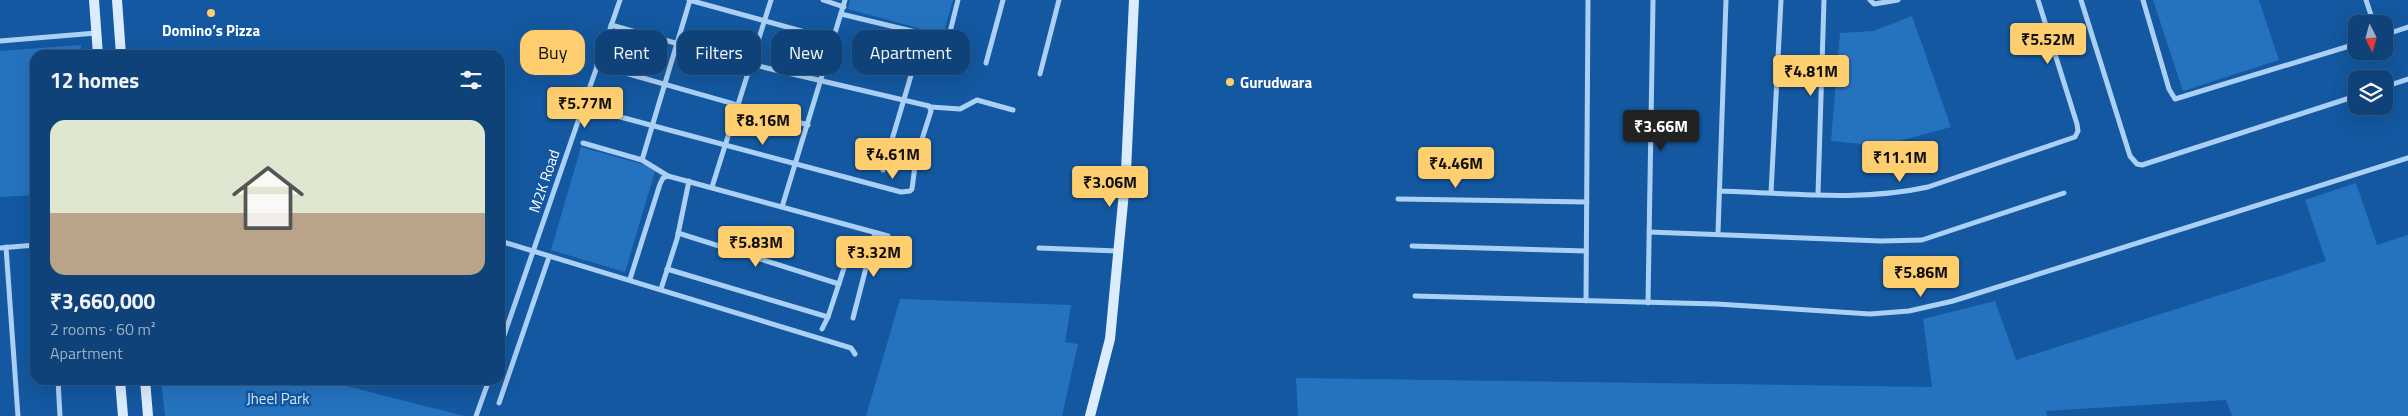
<!DOCTYPE html>
<html lang="en">
<head>
<meta charset="utf-8">
<style>
	body { margin:0; font-family:"Titillium Web",sans-serif; background:#1c4d80; color:#f1f3f6; height:100vh; display:flex; flex-direction:column; font-size:19px; white-space:nowrap }
	* { box-sizing:border-box; margin:0 }
	p { font-size:16px; color:#9bb0c6 }
	.icon { flex:none; width:28px; height:28px; fill:none; stroke:currentColor; stroke-width:2; stroke-linecap:round; stroke-linejoin:round }
	.map { position:relative; flex:1; overflow:hidden }
	.drawer { position:absolute; left:30px; top:50px; width:475px; height:335px; display:flex; flex-direction:column; background:#0e4278; border-radius:15px; box-shadow:0 5px 20px #0002,0 0 0 1px #2e5b8a }
	.drawer>* { flex:none }
	.top-card { position:absolute; left:520px; top:30px; width:475px; height:45px; display:flex; gap:10px }
	.needle { width:32px; rotate:174deg }
	.tools { position:absolute; left:2348px; top:15px; display:grid; gap:10px }
	.tools a { display:grid; place-items:center; width:45px; height:45px; border-radius:10px; background:#0e4278; box-shadow:0 5px 20px #0002,0 0 0 1px #2e5b8a; font-size:25px }
	.price { position:absolute; translate:-50% -42px; padding:0 11px; border-radius:5px; background:#ffce6f; color:#111; font-size:16px; line-height:32px; filter:drop-shadow(0 1px 2px #0008) }
	.price::after { content:''; position:absolute; left:50%; top:30px; width:15px; height:11px; margin-left:-8px; background:inherit; clip-path:polygon(0 0,100% 0,50% 100%) }
	.price.active { background:#222; color:#fff }
	ul { padding:0; list-style:none }
	li { display:grid; align-content:center; gap:10px; height:265px; padding:0 20px }
	li+li { border-top:1px solid #2e5b8a }
	li span { display:grid; place-items:center; height:155px; border-radius:15px; color:#555 }
	li>.icon { margin-inline-start:auto }
	span .icon { width:90px; height:90px; fill:#fffc; stroke-width:1 }
	li b { font-size:21px }
	h2 { display:flex; justify-content:space-between; align-items:center; height:60px; padding:0 20px; font-size:21px }
	.tag { padding:0 18px; border-radius:15px; background:#0e4278; box-shadow:0 5px 20px #0002,0 0 0 1px #2e5b8a; font-size:18px; line-height:45px }
	.tag.active { background:#ffce6f; color:#111 }
	.map>svg:first-child { display:block }
</style>
</head>
<body>
<div class="map">
<svg width="2408" height="416" viewBox="0 0 2408 416">
	<rect width="100%" height="100%" fill="#1358a0"/>
	<g fill="#2573be">
		<path d="M 850,0 L 953,0 L 943,35 L 848,9 Z"/>
		<path d="M 2153,0 L 2259,0 L 2279,60 L 2183,91 Z"/>
		<path d="M 1912,16 L 1951,127 L 1881,146 L 1831,141 L 1840,33 L 1873,31 Z"/>
		<path d="M 81,45 L 81,55 L 35,55 L 35,195 L 0,197 L 0,51 Z"/>
		<path d="M 581,147 L 656,168 L 625,272 L 551,250 Z"/>
		<path d="M 2356,183 L 2377,245 L 2408,235 L 2408,416 L 2232,416 L 2226,400 L 2046,411 L 2047,416 L 1298,416 L 1296,378 L 1932,387 L 1923,319 L 1995,301 L 2016,360 L 2326,261 L 2305,200 Z"/>
		<path d="M 900,299 L 1071,305 L 1065,342 L 1078,344 L 1062,416 L 866,416 Z"/>
		<path d="M 161,380 L 323,380 L 464,416 L 165,416 Z"/>
	</g>
	<g fill="none" stroke-linecap="round" stroke-linejoin="round">
		<g stroke="#abd0f5" stroke-width="5">
			<path d="M 689,0 L 834,40"/>
			<path d="M 823,0 L 844,7"/>
			<path d="M 1870,0 L 1874,4 L 1898,0"/>
			<path d="M 2081,0 L 2130,156 L 2137,164 L 2142,165 L 2356,96"/>
			<path d="M 2143,0 L 2169,89 L 2175,99 L 2356,44"/>
			<path d="M 2366,0 L 2374,24"/>
			<path d="M 841,14 L 945,39 L 950,32 L 958,0"/>
			<path d="M 2384,35 L 2408,27"/>
			<path d="M 0,41 L 96,33"/>
			<path d="M 986,63 L 1003,0"/>
			<path d="M 597,65 L 808,125"/>
			<path d="M 1040,74 L 1059,0"/>
			<path d="M 2384,87 L 2408,79"/>
			<path d="M 583,107 L 901,192 L 910,191 L 912,189 L 916,158 L 931,111 L 929,106 L 750,64 L 611,25"/>
			<path d="M 931,107 L 960,109 L 977,100 L 1013,110"/>
			<path d="M 583,143 L 642,160 L 668,176"/>
			<path d="M 642,160 L 690,0"/>
			<path d="M 883,170 L 923,35"/>
			<path d="M 712,187 L 771,0"/>
			<path d="M 1720,191 C 1789,193 1860,202 1928,187 L 2075,137 L 2078,131 L 2077,124 L 2038,0"/>
			<path d="M 1771,193 L 1781,0"/>
			<path d="M 1818,194 L 1824,0"/>
			<path d="M 1398,199 L 1587,202"/>
			<path d="M 782,207 L 845,0"/>
			<path d="M 1649,232 L 1881,241 L 1922,240 L 2064,193"/>
			<path d="M 678,233 L 839,284"/>
			<path d="M 1718,233 L 1726,0"/>
			<path d="M 500,241 L 851,348 L 855,354"/>
			<path d="M 1412,246 L 1586,251"/>
			<path d="M 6,247 L 18,416"/>
			<path d="M 0,248 L 35,245"/>
			<path d="M 1039,248 L 1118,251"/>
			<path d="M 667,269 L 828,317"/>
			<path d="M 630,279 L 660,184 L 663,178 L 668,176 L 888,236"/>
			<path d="M 661,289 L 677,239 L 689,181"/>
			<path d="M 1415,296 L 1717,304 L 1870,314 L 1909,311 L 1953,301 L 2408,158"/>
			<path d="M 1586,301 L 1588,0"/>
			<path d="M 1648,303 L 1653,1"/>
			<path d="M 853,318 L 875,233"/>
			<path d="M 822,329 L 828,317 L 849,253"/>
			<path d="M 500,347 L 620,0"/>
			<path d="M 58,380 L 60,416"/>
			<path d="M 499,403 L 549,257"/>
			<path d="M 476,416 L 489,380"/>
		</g>
		<g stroke="#dbecfd" stroke-width="10">
			<path d="M 94,0 L 98,55"/>
			<path d="M 117,0 L 121,55"/>
			<path d="M 120,380 L 123,416"/>
			<path d="M 145,380 L 148,416"/>
			<path d="M 1090,416 L 1110,339 L 1126,171 L 1134,0"/>
		</g>
	</g>
	<g fill="#ffce6f" stroke="#1358a0" stroke-width="2">
		<circle cx="211" cy="13" r="5"/>
		<circle cx="1230" cy="82" r="5"/>
	</g>
	<g text-anchor="middle" dominant-baseline="central" stroke-width="5" stroke-linejoin="round" paint-order="stroke">
		<g font-size="15" font-weight="bold" fill="#fff" stroke="#1358a0">
			<text x="211" y="30">Domino’s Pizza</text>
			<text x="1240" y="82" text-anchor="start">Gurudwara</text>
		</g>
		<g font-size="15" fill="#fff" stroke="#1358a0">
			<text transform="translate(544 181) rotate(-71)">M2K Road</text>
		</g>
		<g font-size="15" fill="#d4e9fe" stroke="#1358a0">
			<text x="278" y="398">Jheel Park</text>
		</g>
	</g>
</svg>
<div class="tools">
<a><svg class="needle" viewBox="-14 -14 28 28"><path d="M0-13l5 13h-10z" fill="#e53935"/><path d="M0 13l5-13h-10z" fill="#9bb0c6"/></svg></a>
<a><svg class="icon" aria-label="layers" viewBox="0 0 24 24"><path d="M12 4l9 5-9 5-9-5zM3 14l9 5 9-5"/></svg></a>
</div>
<b class="price" style="left:2048px;top:65px">₹5.52M</b>
<b class="price" style="left:1811px;top:97px">₹4.81M</b>
<b class="price" style="left:585px;top:129px">₹5.77M</b>
<b class="price" style="left:763px;top:146px">₹8.16M</b>
<b class="price active" style="left:1661px;top:152px">₹3.66M</b>
<b class="price" style="left:893px;top:180px">₹4.61M</b>
<b class="price" style="left:1900px;top:183px">₹11.1M</b>
<b class="price" style="left:1456px;top:189px">₹4.46M</b>
<b class="price" style="left:1110px;top:208px">₹3.06M</b>
<b class="price" style="left:756px;top:268px">₹5.83M</b>
<b class="price" style="left:874px;top:278px">₹3.32M</b>
<b class="price" style="left:1921px;top:298px">₹5.86M</b>
<div class="top-card">
<a class="tag active">Buy</a>
<a class="tag">Rent</a>
<a class="tag">Filters</a>
<a class="tag">New</a>
<a class="tag">Apartment</a>
</div>
<section class="drawer">
<h2>12 homes<svg class="icon" aria-label="filters" viewBox="0 0 24 24"><path d="M4 7h16M4 17h16"/><circle cx="9" cy="7" r="2"/><circle cx="15" cy="17" r="2"/></svg></h2>
<ul>
<li><span style="background:linear-gradient(#dfe7d0 60%,#b9a48a 0)"><svg class="icon" aria-label="home" viewBox="0 0 24 24"><path d="M3 11l9-7 9 7M6 9v11h12V9"/></svg></span><div><b>₹3,660,000</b><p>2 rooms · 60 m²</p><p>Apartment</p></div></li>
</ul>
</section>
</div>
</body>
</html>
